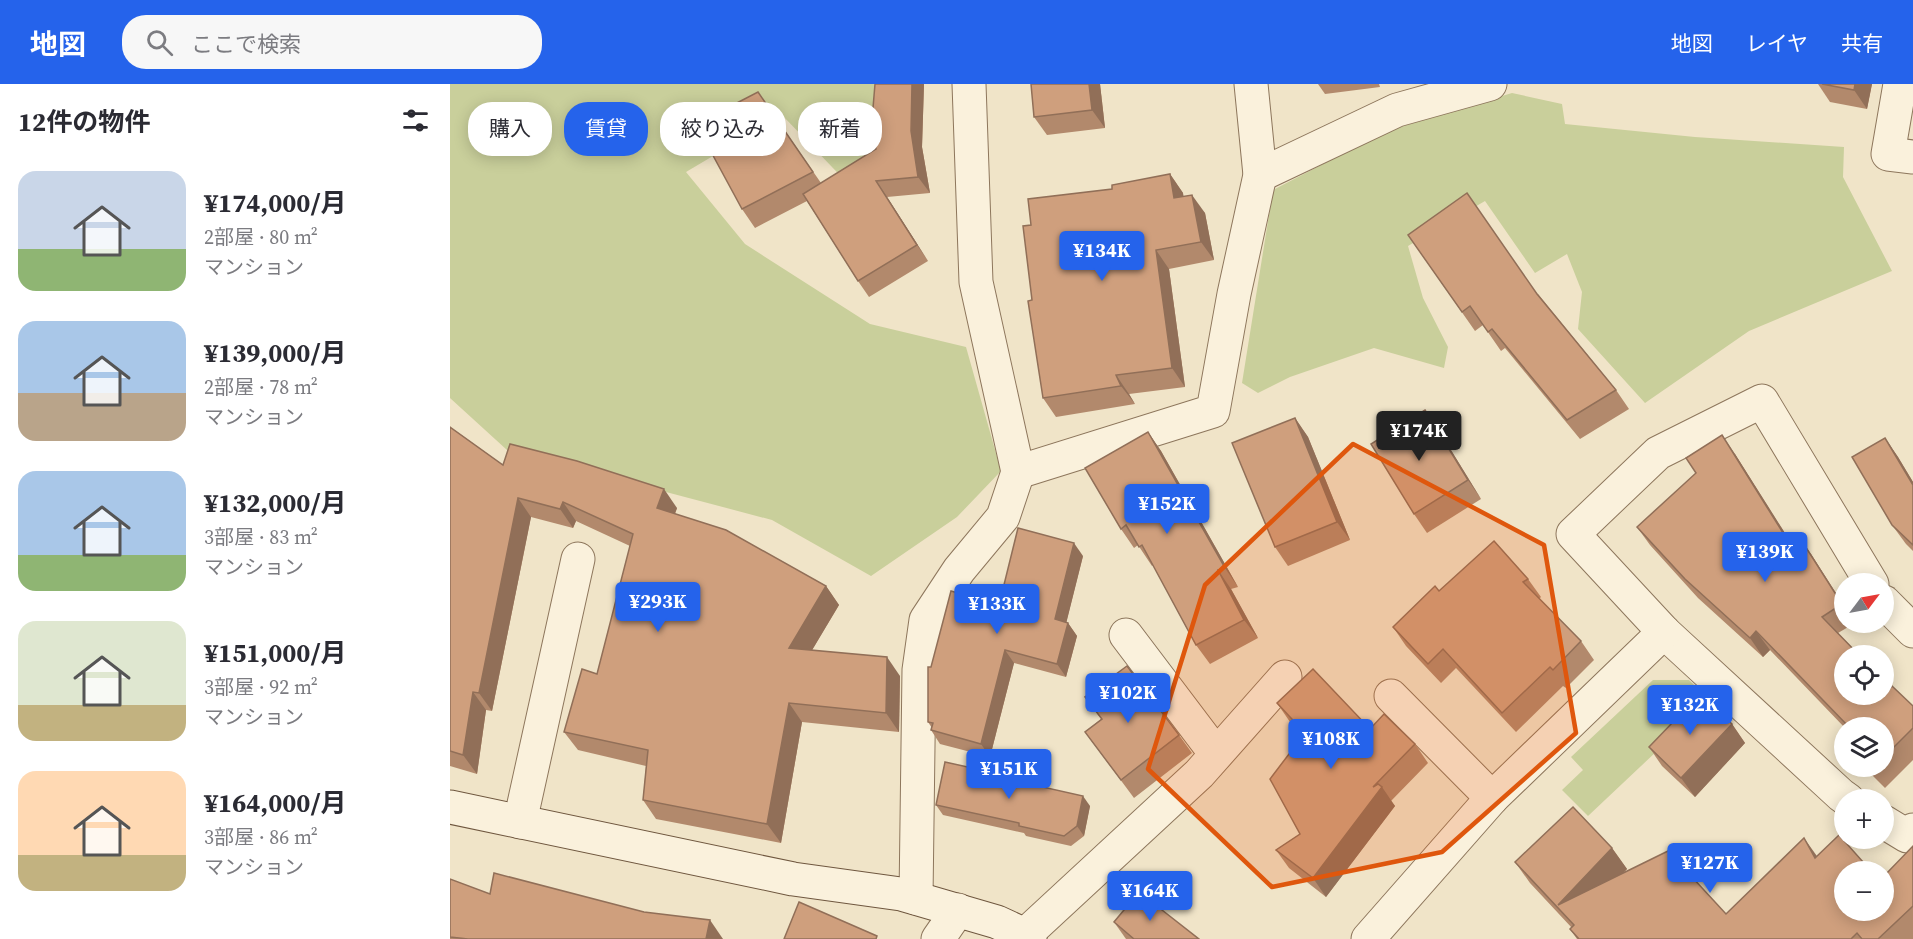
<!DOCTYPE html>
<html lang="ja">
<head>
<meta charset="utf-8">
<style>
	body { margin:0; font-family:"Source Serif 4","Noto Sans JP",serif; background:#f7f7f7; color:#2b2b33; height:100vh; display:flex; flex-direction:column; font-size:22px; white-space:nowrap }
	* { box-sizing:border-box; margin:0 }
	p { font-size:20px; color:#7c7c81 }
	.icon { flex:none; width:33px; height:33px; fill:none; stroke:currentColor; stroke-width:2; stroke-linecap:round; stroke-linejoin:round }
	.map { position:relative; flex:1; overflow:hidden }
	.drawer { display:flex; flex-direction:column; background:#fff; width:450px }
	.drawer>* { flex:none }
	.top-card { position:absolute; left:18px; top:18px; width:570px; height:54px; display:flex; gap:12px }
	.needle { width:39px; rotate:58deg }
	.tools { position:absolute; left:1384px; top:489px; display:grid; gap:12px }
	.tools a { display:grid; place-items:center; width:60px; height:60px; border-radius:50%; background:#fff; box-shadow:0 3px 15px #0003; font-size:30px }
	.price { position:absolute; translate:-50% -51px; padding:0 14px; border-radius:6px; background:#2563eb; color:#fff; font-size:20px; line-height:39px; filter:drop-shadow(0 2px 3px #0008) }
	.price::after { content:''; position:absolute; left:50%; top:36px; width:18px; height:14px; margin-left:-9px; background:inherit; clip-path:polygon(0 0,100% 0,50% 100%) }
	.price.current { background:#222; color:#fff }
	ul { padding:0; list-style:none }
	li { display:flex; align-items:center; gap:18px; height:150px; padding:0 18px }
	li span { display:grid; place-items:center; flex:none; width:168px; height:120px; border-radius:18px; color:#555 }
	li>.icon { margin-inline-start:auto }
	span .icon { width:72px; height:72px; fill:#fffc; stroke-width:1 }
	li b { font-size:26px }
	h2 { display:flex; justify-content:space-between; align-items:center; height:72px; padding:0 18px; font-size:26px }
	.tag { padding:0 21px; border-radius:24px; background:#fff; box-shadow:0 3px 15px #0003; font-size:21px; line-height:54px }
	.tag.current { background:#2563eb; color:#fff }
	header { display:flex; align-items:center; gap:36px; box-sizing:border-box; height:84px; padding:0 30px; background:#2563eb; color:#fff }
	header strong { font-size:28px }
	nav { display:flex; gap:33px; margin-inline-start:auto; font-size:21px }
	.search { width:420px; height:54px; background:#f7f7f7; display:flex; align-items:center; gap:15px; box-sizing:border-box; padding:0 21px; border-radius:24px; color:#7c7c81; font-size:22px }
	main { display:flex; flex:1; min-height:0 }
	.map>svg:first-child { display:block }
</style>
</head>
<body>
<header>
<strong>地図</strong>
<div class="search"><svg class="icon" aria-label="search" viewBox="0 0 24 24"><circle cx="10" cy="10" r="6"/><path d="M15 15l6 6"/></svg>ここで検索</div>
<nav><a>地図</a><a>レイヤ</a><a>共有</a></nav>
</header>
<main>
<section class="drawer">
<h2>12件の物件<svg class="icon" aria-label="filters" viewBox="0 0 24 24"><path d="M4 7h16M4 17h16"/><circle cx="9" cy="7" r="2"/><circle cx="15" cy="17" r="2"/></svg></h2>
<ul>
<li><span style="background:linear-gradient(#c9d6e8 65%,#8fb573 0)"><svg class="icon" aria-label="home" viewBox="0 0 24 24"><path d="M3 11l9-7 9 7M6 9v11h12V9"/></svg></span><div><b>¥174,000/月</b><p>2部屋 · 80 m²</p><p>マンション</p></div></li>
<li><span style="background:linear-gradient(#a9c7e8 60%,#b9a48a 0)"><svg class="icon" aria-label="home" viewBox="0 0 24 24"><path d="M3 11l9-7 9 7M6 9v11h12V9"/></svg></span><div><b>¥139,000/月</b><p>2部屋 · 78 m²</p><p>マンション</p></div></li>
<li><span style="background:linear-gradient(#a9c7e8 70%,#8fb573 0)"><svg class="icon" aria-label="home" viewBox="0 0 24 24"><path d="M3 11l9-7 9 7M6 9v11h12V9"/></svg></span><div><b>¥132,000/月</b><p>3部屋 · 83 m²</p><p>マンション</p></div></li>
<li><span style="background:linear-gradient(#dfe7d0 70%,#c2b280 0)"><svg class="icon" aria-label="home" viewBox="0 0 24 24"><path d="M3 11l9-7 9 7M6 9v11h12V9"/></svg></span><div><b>¥151,000/月</b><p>3部屋 · 92 m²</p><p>マンション</p></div></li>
<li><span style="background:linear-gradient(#ffd9b3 70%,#c2b280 0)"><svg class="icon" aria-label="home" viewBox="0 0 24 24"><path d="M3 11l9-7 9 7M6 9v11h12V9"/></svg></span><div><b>¥164,000/月</b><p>3部屋 · 86 m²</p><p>マンション</p></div></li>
</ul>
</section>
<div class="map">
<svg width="1463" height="855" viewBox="0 0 1463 855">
	<rect width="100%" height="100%" fill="#f0e4c8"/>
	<g fill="#c9cf9b">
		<path d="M 0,0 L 459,0 L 407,109 L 332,31 L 236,88 L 295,160 L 420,240 L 516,263 L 551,387 L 507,433 L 421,492 L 322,436 L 57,366 L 0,314 Z"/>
		<path d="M 1062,9 L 1112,20 L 1115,40 L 1245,53 L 1394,63 L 1393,93 L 1442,187 L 1299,247 L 1195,319 L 1128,245 L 1132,208 L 1117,170 L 1085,189 L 1035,117 L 958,162 L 973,214 L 998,263 L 994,284 L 924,264 L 840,293 L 808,309 L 792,299 L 823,106 L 937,47 Z"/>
		<path d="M 1203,596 L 1239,596 L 1260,617 L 1138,732 L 1112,706 L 1133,686 L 1121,673 Z"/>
	</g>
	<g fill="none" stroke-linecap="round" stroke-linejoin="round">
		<defs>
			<g id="street">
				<path d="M 519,0 L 526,198 L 568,388 L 763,327 L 784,210 L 810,91 L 801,0"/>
				<path d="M 1450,0 L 1438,70 L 1463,73"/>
				<path d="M 810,91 L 947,26 L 1040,0"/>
				<path d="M 1434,518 L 1463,547"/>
				<path d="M 676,551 L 766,670"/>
				<path d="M 941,612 L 1042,714"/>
				<path d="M 1398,716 L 1391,711 L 1214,548 L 1123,450 L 1208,369 L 1312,317 L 1422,500"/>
				<path d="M 70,738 L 128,475"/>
				<path d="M 1434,738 L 1457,752 L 1463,746"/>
				<path d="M 466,814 L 469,586 L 476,536 L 509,486 L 553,433 L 568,388"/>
				<path d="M 575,851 L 749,690 L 835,593"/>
				<path d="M 488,855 L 508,826"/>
				<path d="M 918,855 L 1042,714 L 1214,548"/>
			</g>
			<path id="secondary" d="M 0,723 L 343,795 L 451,810 L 547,838 L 575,851 L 580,855"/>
		</defs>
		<use href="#street" stroke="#8d765c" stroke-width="35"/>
		<use href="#secondary" stroke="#6f573f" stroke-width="35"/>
		<use href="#street" stroke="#faf1dc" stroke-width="33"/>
		<use href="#secondary" stroke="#faf1dc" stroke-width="33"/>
	</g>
	<g fill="#b2896c">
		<path d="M 425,0 L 474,0 L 472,63 L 480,109 L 437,113 L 478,177 L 419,213 L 408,197 L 357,117 L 305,144 L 292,125 L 308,8 L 371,99 L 426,65 Z"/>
		<path d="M 581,0 L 650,0 L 655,44 L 597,51 L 584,33 Z"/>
		<path d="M 868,0 L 929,0 L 930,3 L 875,10 Z"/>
		<path d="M 1368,0 L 1422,0 L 1417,25 L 1380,18 Z"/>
		<path d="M 720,90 L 733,109 L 733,112 L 755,129 L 764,176 L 719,185 L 735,303 L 679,310 L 685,320 L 606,333 L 593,314 L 582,216 L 581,141 L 662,105 Z"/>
		<path d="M 958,151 L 1088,210 L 1166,306 L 1179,325 L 1130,355 L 1055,264 L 1051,267 L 1033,241 L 1025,247 Z"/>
		<path d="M 845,334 L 858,353 L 900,456 L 838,482 L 825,463 Z"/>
		<path d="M 0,343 L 53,381 L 227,424 L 225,430 L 376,502 L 389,521 L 362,566 L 450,592 L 449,648 L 352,638 L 331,759 L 206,735 L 193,716 L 196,682 L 128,666 L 114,648 L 147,590 L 180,462 L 126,437 L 123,444 L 81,433 L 42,627 L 36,626 L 27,690 L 0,682 Z"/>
		<path d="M 988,345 L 1031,415 L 977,449 L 964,430 Z"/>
		<path d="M 698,348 L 711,367 L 788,503 L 781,505 L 808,554 L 760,580 L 746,561 L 703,481 L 702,482 L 688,461 L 684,464 L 671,445 Z"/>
		<path d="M 1435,354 L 1448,373 L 1463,398 L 1463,467 L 1456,460 L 1442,441 Z"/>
		<path d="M 1285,370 L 1339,456 L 1361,470 L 1395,523 L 1395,538 L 1405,539 L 1388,549 L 1440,604 L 1463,622 L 1463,676 L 1435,704 L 1413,682 L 1434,682 L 1434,644 L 1395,644 L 1320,566 L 1313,573 L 1248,514 L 1200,461 L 1187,443 Z"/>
		<path d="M 633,472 L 616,539 L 618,539 L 627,552 L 616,593 L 564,579 L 540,673 L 490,660 L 481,646 L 482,644 L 478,638 L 481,583 L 549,521 Z"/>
		<path d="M 1078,495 L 1091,513 L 1089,515 L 1131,557 L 1144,576 L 1116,604 L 1113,602 L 1066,648 L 1006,584 L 991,599 L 956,562 L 943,543 L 989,507 Z"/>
		<path d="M 635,613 L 729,651 L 742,669 L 684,714 L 635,648 L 651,635 Z"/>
		<path d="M 827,619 L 920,645 L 965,660 L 978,679 L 941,717 L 945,722 L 876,813 L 839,784 L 826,766 L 850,750 L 853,651 L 840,638 Z"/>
		<path d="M 1282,640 L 1295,659 L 1245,713 L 1212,682 L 1199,663 Z"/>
		<path d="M 547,693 L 640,722 L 634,752 L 621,762 L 576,752 L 574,749 L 493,731 L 486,721 Z"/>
		<path d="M 1463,762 L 1463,855 L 1127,855 L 1120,845 L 1122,844 L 1080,799 L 1065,778 L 1162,764 L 1177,785 L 1172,790 L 1276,830 L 1367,772 L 1434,826 Z"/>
		<path d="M 0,795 L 40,810 L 273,855 L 0,855 Z"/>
		<path d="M 664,838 L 749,855 L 676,855 Z"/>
	</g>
	<g fill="#916f58">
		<path d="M 462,0 L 474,0 L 472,63 L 480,109 L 468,93 L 461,47 Z"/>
		<path d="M 639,0 L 650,0 L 655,44 L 642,26 Z"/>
		<path d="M 1405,0 L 1422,0 L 1417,25 L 1404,6 Z"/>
		<path d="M 720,90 L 733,109 L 737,132 L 724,114 Z"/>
		<path d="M 426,97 L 437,113 L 478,177 L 467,161 Z"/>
		<path d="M 742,111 L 755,129 L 764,176 L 751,158 Z"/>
		<path d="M 706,166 L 719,185 L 735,303 L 722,284 Z"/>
		<path d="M 666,291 L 679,310 L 685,320 L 671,302 Z"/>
		<path d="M 975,326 L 988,345 L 1031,415 L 1018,396 Z"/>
		<path d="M 845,334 L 858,353 L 900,456 L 887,438 Z"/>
		<path d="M 698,348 L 711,367 L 788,503 L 775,484 Z"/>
		<path d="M 1272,351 L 1285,370 L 1352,476 L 1338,457 Z"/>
		<path d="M 1435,354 L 1448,373 L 1463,398 L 1463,401 Z"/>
		<path d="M 214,405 L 227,424 L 220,442 L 207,424 Z"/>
		<path d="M 68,414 L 81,433 L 42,627 L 29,609 Z"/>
		<path d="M 113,418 L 126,437 L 123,444 L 110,425 Z"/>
		<path d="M 1348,451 L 1361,470 L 1395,524 Z"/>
		<path d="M 624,459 L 633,472 L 614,548 L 605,535 Z"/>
		<path d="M 768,486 L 781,505 L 808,554 L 794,536 Z"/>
		<path d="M 376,502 L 389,521 L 352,583 L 339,564 Z"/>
		<path d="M 618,539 L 627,552 L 616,593 L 607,580 Z"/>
		<path d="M 1306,547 L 1320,566 L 1313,573 L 1300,554 Z"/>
		<path d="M 555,566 L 564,579 L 540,673 L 531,660 Z"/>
		<path d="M 437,573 L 450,592 L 449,648 L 436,629 Z"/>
		<path d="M 23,608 L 36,626 L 27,690 L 13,671 Z"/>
		<path d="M 339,619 L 352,638 L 331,759 L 317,740 Z"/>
		<path d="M 1282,640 L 1295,659 L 1245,713 L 1231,694 Z"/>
		<path d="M 932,703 L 945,722 L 876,813 L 863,794 Z"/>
		<path d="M 633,712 L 640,722 L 634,752 L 627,742 Z"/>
		<path d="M 1354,754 L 1369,775 L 1365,774 Z"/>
		<path d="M 1162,764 L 1177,785 L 1124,841 L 1108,821 Z"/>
		<path d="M 260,836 L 273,855 L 256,855 Z"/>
	</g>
	<g fill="#cf9f7d" stroke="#916f58" stroke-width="1.5">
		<path d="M 425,0 L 462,0 L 461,47 L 468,93 L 426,97 L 467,161 L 408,197 L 353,110 L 426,65 L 421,48 Z"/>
		<path d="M 581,0 L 639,0 L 642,26 L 584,33 Z"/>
		<path d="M 1372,0 L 1405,0 L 1404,6 Z"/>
		<path d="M 308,8 L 363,88 L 292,125 L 246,40 Z"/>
		<path d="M 720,90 L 724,114 L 742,111 L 751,158 L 706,166 L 722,284 L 666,291 L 671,302 L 593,314 L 578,217 L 582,216 L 573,142 L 581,141 L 578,115 L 662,105 L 662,101 Z"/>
		<path d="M 1017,109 L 1087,210 L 1166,306 L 1117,336 L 1042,245 L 1038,248 L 1020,222 L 1012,228 L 958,151 Z"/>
		<path d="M 975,326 L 1018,396 L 964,430 L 921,360 Z"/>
		<path d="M 845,334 L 887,438 L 825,463 L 782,359 Z"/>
		<path d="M 0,343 L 53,381 L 60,360 L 127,377 L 214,405 L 207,424 L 276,446 L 376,502 L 339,564 L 437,573 L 436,629 L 339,619 L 317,740 L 193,716 L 198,666 L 114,648 L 132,585 L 147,590 L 183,450 L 113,418 L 110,425 L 68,414 L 29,609 L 23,608 L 13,671 L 0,667 Z"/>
		<path d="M 698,348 L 775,484 L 768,486 L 794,536 L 746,561 L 692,461 L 689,463 L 676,441 L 671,445 L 635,384 Z"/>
		<path d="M 1272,351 L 1338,457 L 1348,451 L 1392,520 L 1372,533 L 1410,572 L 1395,572 L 1395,610 L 1434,610 L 1434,597 L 1440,604 L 1442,602 L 1463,622 L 1463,644 L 1434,673 L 1434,644 L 1400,644 L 1306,547 L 1300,554 L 1235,495 L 1187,443 L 1246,389 L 1236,374 Z"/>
		<path d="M 1435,354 L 1463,401 L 1463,461 L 1442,441 L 1402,373 Z"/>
		<path d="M 568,444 L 624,459 L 605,535 L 618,539 L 607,580 L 555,566 L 531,660 L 481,646 L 483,639 L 478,638 L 478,583 L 481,583 L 501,507 L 549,521 Z"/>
		<path d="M 1044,457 L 1078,495 L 1073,498 L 1131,557 L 1103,586 L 1100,583 L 1052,629 L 993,565 L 978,580 L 943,543 L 985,502 L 989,507 Z"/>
		<path d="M 677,582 L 729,651 L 671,696 L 635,648 L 652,635 L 635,613 Z"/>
		<path d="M 863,585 L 920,645 L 934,630 L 965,660 L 923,703 L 928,700 L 932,703 L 863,794 L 826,766 L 850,750 L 820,695 L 855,649 L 827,619 Z"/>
		<path d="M 1250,610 L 1282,640 L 1231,694 L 1199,663 Z"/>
		<path d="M 1395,649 L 1395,658 L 1390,654 Z"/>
		<path d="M 495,678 L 545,689 L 544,692 L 633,712 L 627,742 L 614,752 L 569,742 L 569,739 L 486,721 Z"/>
		<path d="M 1123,723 L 1162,764 L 1108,821 L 1218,767 L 1276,830 L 1354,754 L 1365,774 L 1389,751 L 1422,788 L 1395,788 L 1395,826 L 1434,826 L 1434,792 L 1463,762 L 1463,822 L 1428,855 L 1412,855 L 1407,849 L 1401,855 L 1129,855 L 1120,845 L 1124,841 L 1065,778 Z"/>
		<path d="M 44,789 L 194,828 L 260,836 L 256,855 L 18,855 L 0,853 L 0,795 L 40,810 Z"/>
		<path d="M 689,808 L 749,855 L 684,855 L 664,838 Z"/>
		<path d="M 349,818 L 427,852 L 426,855 L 334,855 Z"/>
	</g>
	<path fill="#df570d" fill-opacity="0.2" stroke="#df570d" stroke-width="4.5" stroke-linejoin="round" d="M 903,360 L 1094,461 L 1126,649 L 992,768 L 822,803 L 698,685 L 755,501 Z"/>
</svg>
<div class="tools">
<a><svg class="needle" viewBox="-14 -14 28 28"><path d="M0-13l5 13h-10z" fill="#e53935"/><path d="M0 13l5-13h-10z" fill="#7c7c81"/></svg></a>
<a><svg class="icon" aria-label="locate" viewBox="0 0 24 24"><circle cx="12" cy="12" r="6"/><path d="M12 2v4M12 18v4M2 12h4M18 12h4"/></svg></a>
<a><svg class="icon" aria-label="layers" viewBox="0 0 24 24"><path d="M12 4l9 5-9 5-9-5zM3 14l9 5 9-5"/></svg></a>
<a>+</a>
<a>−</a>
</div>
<b class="price" style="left:652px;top:198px">¥134K</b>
<b class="price current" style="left:969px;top:378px">¥174K</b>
<b class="price" style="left:717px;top:451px">¥152K</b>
<b class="price" style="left:1315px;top:499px">¥139K</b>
<b class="price" style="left:208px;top:549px">¥293K</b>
<b class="price" style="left:547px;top:551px">¥133K</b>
<b class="price" style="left:678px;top:640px">¥102K</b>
<b class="price" style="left:1240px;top:652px">¥132K</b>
<b class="price" style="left:881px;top:686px">¥108K</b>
<b class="price" style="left:559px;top:716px">¥151K</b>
<b class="price" style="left:1260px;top:810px">¥127K</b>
<b class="price" style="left:700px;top:838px">¥164K</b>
<div class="top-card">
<a class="tag">購入</a>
<a class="tag current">賃貸</a>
<a class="tag">絞り込み</a>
<a class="tag">新着</a>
</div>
</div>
</main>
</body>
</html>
